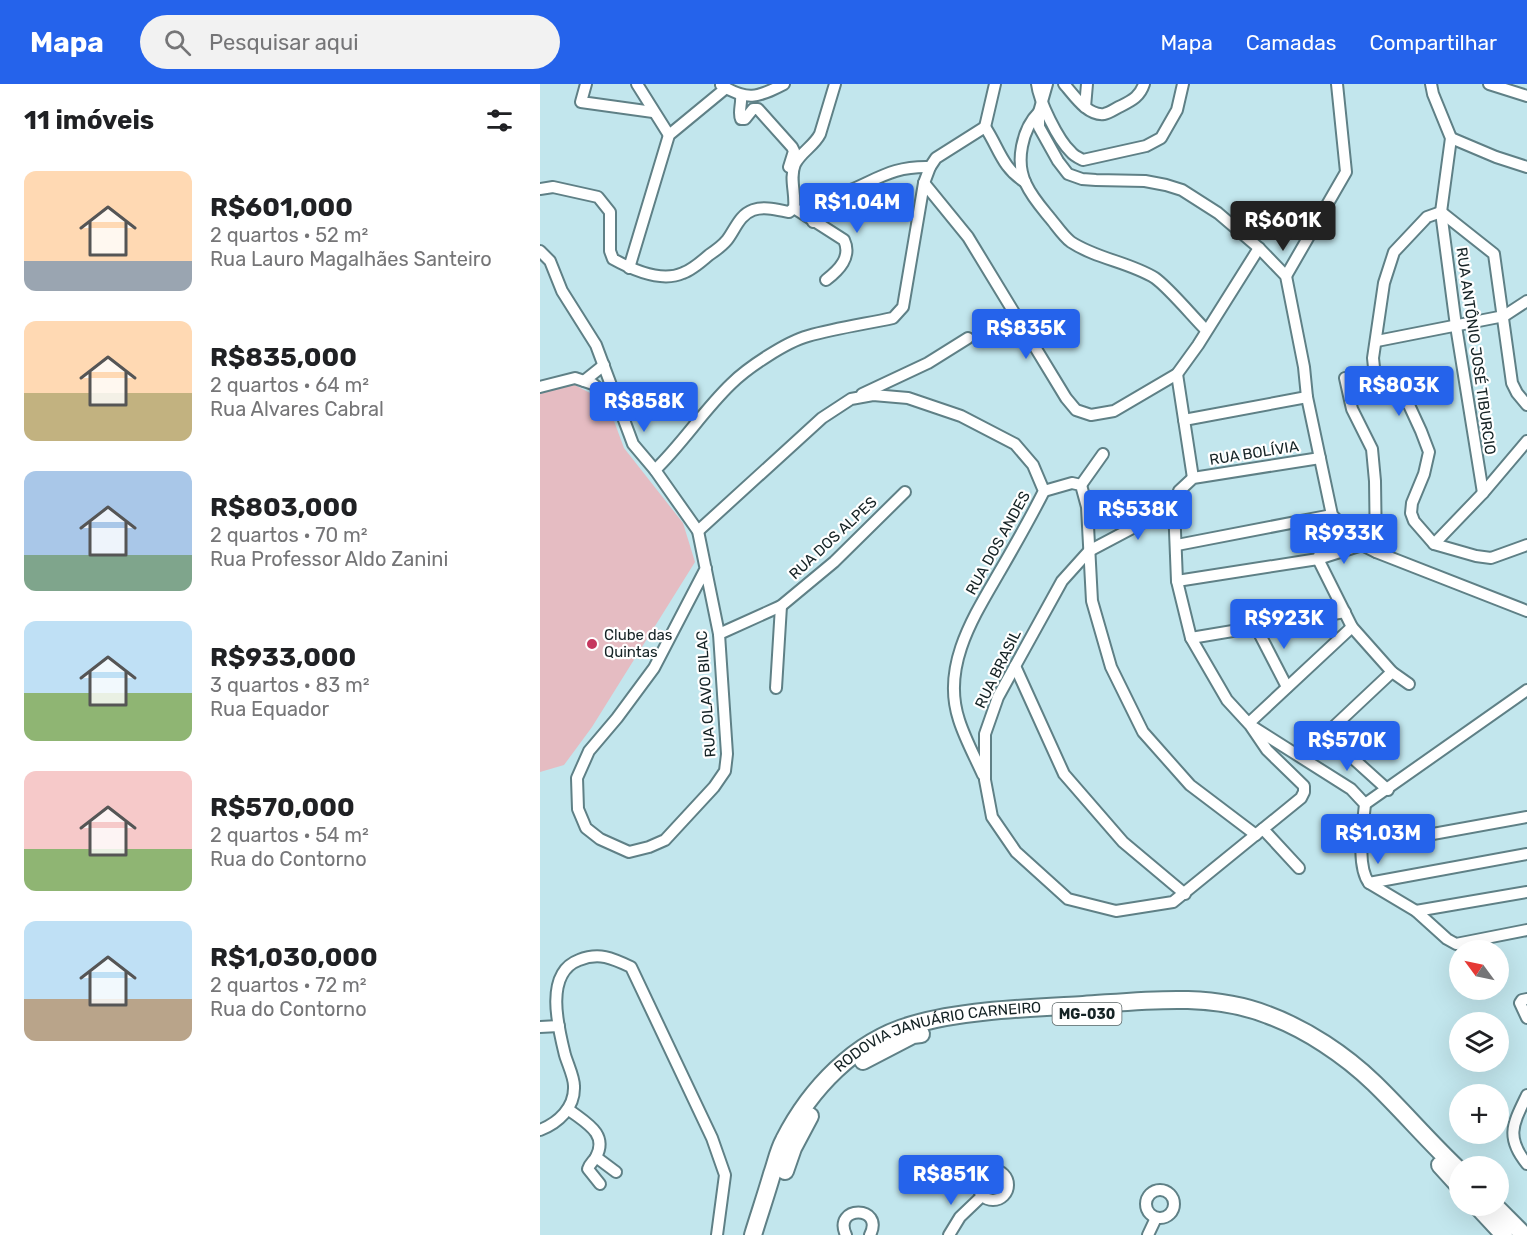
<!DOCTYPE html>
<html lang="pt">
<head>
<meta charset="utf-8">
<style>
	body { margin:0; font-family:Rubik,sans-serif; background:#f2f2f2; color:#202124; height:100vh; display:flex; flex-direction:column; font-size:22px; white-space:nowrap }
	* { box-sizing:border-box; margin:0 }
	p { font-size:20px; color:#757577 }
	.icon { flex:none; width:33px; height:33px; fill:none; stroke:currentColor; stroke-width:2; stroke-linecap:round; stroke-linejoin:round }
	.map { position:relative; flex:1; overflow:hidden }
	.details { display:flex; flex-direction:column; background:#fff; width:540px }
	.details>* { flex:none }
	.needle { width:39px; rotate:303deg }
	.buttons { position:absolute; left:909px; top:856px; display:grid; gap:12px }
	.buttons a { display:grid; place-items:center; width:60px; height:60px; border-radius:50%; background:#fff; box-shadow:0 6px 24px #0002; font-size:30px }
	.price { position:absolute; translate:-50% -51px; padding:0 14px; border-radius:6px; background:#2563eb; color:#fff; font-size:20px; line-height:39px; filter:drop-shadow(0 2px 3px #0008) }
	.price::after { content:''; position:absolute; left:50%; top:36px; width:18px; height:14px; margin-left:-9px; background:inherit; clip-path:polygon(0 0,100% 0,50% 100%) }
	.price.active { background:#222; color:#fff }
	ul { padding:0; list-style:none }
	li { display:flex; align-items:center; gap:18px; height:150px; padding:0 24px }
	li span { display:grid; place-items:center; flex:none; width:168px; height:120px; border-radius:12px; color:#555 }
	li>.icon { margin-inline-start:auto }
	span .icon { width:72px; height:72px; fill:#fffc; stroke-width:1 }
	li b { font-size:26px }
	h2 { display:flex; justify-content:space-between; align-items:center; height:72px; padding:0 24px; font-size:26px }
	header { display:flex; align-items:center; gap:36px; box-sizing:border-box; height:84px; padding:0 30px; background:#2563eb; color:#fff }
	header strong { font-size:28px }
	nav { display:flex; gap:33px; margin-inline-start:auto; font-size:21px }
	.search { width:420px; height:54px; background:#f2f2f2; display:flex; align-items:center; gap:15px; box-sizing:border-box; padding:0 21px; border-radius:33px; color:#757577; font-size:22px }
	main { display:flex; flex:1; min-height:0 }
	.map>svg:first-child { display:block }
</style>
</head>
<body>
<header>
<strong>Mapa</strong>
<div class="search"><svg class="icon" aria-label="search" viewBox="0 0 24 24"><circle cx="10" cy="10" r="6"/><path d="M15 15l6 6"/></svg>Pesquisar aqui</div>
<nav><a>Mapa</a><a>Camadas</a><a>Compartilhar</a></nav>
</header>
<main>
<section class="details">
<h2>11 imóveis<svg class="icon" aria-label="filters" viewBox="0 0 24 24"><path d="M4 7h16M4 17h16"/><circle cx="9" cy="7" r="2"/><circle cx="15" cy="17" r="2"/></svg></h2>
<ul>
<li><span style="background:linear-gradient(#ffd9b3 75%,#9aa5b1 0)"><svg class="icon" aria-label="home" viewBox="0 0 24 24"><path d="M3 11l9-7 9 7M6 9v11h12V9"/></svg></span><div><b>R$601,000</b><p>2 quartos · 52 m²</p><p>Rua Lauro Magalhães Santeiro</p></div></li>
<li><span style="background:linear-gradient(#ffd9b3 60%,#c2b280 0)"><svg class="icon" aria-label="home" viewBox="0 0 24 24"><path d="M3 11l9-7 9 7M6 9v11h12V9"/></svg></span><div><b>R$835,000</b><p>2 quartos · 64 m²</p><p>Rua Alvares Cabral</p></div></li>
<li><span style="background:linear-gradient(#a9c7e8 70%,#7fa58c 0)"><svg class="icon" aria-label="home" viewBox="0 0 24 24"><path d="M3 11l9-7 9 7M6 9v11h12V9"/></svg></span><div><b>R$803,000</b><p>2 quartos · 70 m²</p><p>Rua Professor Aldo Zanini</p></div></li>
<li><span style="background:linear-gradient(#bfe0f5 60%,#8fb573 0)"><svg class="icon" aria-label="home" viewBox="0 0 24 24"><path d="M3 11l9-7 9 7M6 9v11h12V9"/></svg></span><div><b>R$933,000</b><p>3 quartos · 83 m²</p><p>Rua Equador</p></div></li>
<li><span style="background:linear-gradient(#f6c9c9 65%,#8fb573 0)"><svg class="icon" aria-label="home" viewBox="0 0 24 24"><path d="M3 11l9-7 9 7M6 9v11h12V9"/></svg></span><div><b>R$570,000</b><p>2 quartos · 54 m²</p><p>Rua do Contorno</p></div></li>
<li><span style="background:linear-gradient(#bfe0f5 65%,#b9a48a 0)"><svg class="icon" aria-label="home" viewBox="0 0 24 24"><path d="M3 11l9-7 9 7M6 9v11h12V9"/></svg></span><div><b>R$1,030,000</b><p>2 quartos · 72 m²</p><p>Rua do Contorno</p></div></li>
</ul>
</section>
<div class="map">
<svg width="987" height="1151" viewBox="0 0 987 1151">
	<rect width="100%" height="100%" fill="#c2e6ed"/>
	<path fill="#e5bcc2" d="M 33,300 L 67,318 L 84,364 L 143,439 L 155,478 L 52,643 L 24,681 L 0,688 L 0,308 L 4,305 Z"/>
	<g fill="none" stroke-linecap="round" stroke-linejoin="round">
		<defs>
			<g id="minor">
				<path d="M 46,0 L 41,18 L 113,28"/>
				<path d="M 97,0 L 129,51"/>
				<path d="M 497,0 C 499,17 518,56 531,68 C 534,72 539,74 543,76 L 606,62 L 621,54 L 637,26 L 643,0"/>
				<path d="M 507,0 L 499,28 L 499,43 L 518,77 L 528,90 L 542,95 L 556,96 L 605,97 L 626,101 L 642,106 L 678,129 L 719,164 L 746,192 L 764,283 L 767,313 L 792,431 L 822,461 L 836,468 L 987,527"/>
				<path d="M 524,0 C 534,11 547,32 564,30 C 570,29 576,24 581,22 C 593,16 600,12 604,0"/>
				<path d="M 891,0 L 893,10 L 911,54 L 901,128 L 916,242 L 943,409"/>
				<path d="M 949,0 L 987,12"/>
				<path d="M 181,1 C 207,17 217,14 244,0"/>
				<path d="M 201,12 C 202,20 198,29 201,35 L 205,35 L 213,25 L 218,25 L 252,63 L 254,67 L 249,83"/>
				<path d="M 545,23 L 547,0"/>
				<path d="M 499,28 C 482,45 475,78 486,100 C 492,113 501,123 510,134 C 516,141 523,152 531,158 C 557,175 589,178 615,194 C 629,204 653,233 666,246"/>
				<path d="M 445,43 L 455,0"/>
				<path d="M 911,54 L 956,73 L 987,83"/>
				<path d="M 384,99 L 428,153 L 526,314 L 536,326 L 551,331 L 574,327 L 637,290 L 658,261 L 719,164"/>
				<path d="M 0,105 L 13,103 L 58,113 L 70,128 L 70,167 L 73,175 C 91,185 121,199 143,189 C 152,186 161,178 169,171 C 175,167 182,162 187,156 C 195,146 199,131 213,126 C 225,122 238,126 249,128 L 254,124 C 256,109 249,95 255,80 C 261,68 274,62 280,50 L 295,0"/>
				<path d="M 254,124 L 304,156 C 312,173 299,186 286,196"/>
				<path d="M 901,128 L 887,133 L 854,168 L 844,199 L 833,274 L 835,293 L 858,309 L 869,321 L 881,347 L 889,368 L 884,390 L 872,419 L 871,429 L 874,437 L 894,460 L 936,472 L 951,474 L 987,461"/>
				<path d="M 901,128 L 954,170 L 972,299 L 977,309 L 987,321"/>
				<path d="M 273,138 C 277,131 280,124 286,118 C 293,112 303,110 311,106 C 341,93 355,82 390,83"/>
				<path d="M 0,167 L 10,177 L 22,207 L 56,261 L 93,360 L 115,386 L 158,447 L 179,550 L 187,670 L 185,687 L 174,703 L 125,756 L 109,763 L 89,768 L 60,755 L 46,744 L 38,725 L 37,694 L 49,667 L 77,634 L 114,584 L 166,484"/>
				<path d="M 89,184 L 129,51 L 186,4"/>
				<path d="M 746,192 L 806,88 L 797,0"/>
				<path d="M 837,257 L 964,232 L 987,217"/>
				<path d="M 637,290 L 653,394"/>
				<path d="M 805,294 L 812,325 L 832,365 L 835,397 L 836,468"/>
				<path d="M 44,297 L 64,281"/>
				<path d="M 0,303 L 35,294 L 53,300 L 76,319"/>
				<path d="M 322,310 L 388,279 L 428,254"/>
				<path d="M 644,336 L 767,313"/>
				<path d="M 115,386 C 143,359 163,327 191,300 C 207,284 246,258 268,252 C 296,244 325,240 353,234 L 363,223 L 384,99 L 390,83 L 396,74 L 445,43 C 459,64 462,84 485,98"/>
				<path d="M 541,401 L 563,370"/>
				<path d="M 504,407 L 532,399 L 541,401 L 547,423 L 552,517 L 571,583 L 603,648 L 650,701 L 716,751"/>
				<path d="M 634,422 L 549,467 L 522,497 L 458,613 L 445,650 L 445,696 L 452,733 L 476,768 L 528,815 L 576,827 L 633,818 L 761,714 L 764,708 L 764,702 L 727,666 L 710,641 L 687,616 L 651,554 L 637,497 L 634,422 L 639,407 L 653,394 L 780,374"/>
				<path d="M 158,447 L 282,334 L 311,315 L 333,311 L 368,314 L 421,332 L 475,360 L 493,381 L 504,407 C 490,435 475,461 460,487 C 434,532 401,582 419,636 C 425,655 435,673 443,691"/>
				<path d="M 894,460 L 943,409 L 987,357"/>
				<path d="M 637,461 L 792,431 L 778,475"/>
				<path d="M 778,475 L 812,543 L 852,588 L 869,600"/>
				<path d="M 637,497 L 778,475 L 822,461"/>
				<path d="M 716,543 L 747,603"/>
				<path d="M 179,550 L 241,522 L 294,478 L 365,408"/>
				<path d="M 651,554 L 805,528"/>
				<path d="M 475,582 L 524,690 L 583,758 L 645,810"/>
				<path d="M 236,604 L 241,522"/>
				<path d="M 709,639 L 812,543"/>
				<path d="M 713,643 L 811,705 L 825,720 C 823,742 816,781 829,799 L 876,827 L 907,855 L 916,860 L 987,846"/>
				<path d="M 786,650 L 848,706"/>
				<path d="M 763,673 L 786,650 L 852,588"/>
				<path d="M 825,720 L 987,606"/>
				<path d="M 723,745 L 759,784"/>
				<path d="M 821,763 L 987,733"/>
				<path d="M 829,799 L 987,770"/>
				<path d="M 876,827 L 987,808"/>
				<path d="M 987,915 L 982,916 L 980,919 L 987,934"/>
				<path d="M 0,943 L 19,942"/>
				<path d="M 987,1011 C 973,1040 965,1053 987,1080"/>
				<path d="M 28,1025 C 44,1038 69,1049 56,1073 C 53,1078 50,1079 48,1085 L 60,1100"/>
				<path d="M 0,1046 C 18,1039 35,1024 34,1002 C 34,993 28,981 25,971 C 18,943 4,889 39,876 C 59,868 72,874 91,883 L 172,1054 L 185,1091 L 177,1151"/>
				<path d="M 56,1073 L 76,1088"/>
				<circle cx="453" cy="1101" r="15"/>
				<circle cx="620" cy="1120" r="14"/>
				<path d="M 306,1151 C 292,1121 345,1121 330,1151"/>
				<path d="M 409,1151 L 420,1133 L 442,1112"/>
				<path d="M 608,1151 L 616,1134"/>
			</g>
			<g id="highway">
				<path d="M 323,977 L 373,951 L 381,950"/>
				<path d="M 900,1081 L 920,1103"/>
				<path d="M 245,1087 L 253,1064 L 270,1032"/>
				<path d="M 937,1122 L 964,1151"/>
				<path d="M 955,1122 L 984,1151"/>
				<path id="s1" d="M 213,1151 C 219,1131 226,1111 232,1090 C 236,1079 238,1067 244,1056 C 270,1005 315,957 372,941 C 422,926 490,924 543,921 C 603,917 670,908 728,931 C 766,945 805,971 834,999 C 863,1027 890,1059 920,1087"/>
			</g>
		</defs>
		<use href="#minor" stroke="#5f8086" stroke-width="14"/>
		<use href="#highway" stroke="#5f8086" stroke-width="20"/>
		<use href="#minor" stroke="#fff" stroke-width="10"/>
		<use href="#highway" stroke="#fff" stroke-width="16"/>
	</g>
	<circle fill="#c5375e" stroke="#fff" stroke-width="2" cx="52" cy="560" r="6"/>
	<g text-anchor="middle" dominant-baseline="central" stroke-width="4.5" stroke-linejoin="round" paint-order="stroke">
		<rect fill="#fff" stroke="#5b6566" stroke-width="1.5" x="512.5" y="919" width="69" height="22" rx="4.5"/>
		<g font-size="14" font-weight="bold" fill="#152325">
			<text x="547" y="930">MG-030</text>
		</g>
		<g font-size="15" fill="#152325" stroke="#fff">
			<text transform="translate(936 267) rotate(82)">RUA ANTÔNIO JOSÉ TIBURCIO</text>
			<text transform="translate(714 369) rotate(-9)">RUA BOLÍVIA</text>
			<text transform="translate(293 454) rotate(-43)">RUA DOS ALPES</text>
			<text transform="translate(458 459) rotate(-61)">RUA DOS ANDES</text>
			<text transform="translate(458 585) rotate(-64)">RUA BRASIL</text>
			<text transform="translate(166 610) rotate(-94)">RUA OLAVO BILAC</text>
			<text stroke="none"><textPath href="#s1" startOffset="298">RODOVIA JANUÁRIO CARNEIRO</textPath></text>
		</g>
		<g font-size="15" fill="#152325" stroke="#fff" text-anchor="start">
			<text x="64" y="551">Clube das<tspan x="64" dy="17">Quintas</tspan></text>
		</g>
	</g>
</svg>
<div class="buttons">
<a><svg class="needle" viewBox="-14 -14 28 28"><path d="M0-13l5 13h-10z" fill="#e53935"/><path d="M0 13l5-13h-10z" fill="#757577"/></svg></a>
<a><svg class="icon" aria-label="layers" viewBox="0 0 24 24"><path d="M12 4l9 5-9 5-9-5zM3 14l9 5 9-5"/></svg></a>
<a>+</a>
<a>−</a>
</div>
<b class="price" style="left:317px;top:150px">R$1.04M</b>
<b class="price active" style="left:743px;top:168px">R$601K</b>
<b class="price" style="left:486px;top:276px">R$835K</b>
<b class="price" style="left:859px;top:333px">R$803K</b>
<b class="price" style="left:104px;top:349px">R$858K</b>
<b class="price" style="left:598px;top:457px">R$538K</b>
<b class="price" style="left:804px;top:481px">R$933K</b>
<b class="price" style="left:744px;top:566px">R$923K</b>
<b class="price" style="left:807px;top:688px">R$570K</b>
<b class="price" style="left:838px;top:781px">R$1.03M</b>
<b class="price" style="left:411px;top:1122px">R$851K</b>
</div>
</main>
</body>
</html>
